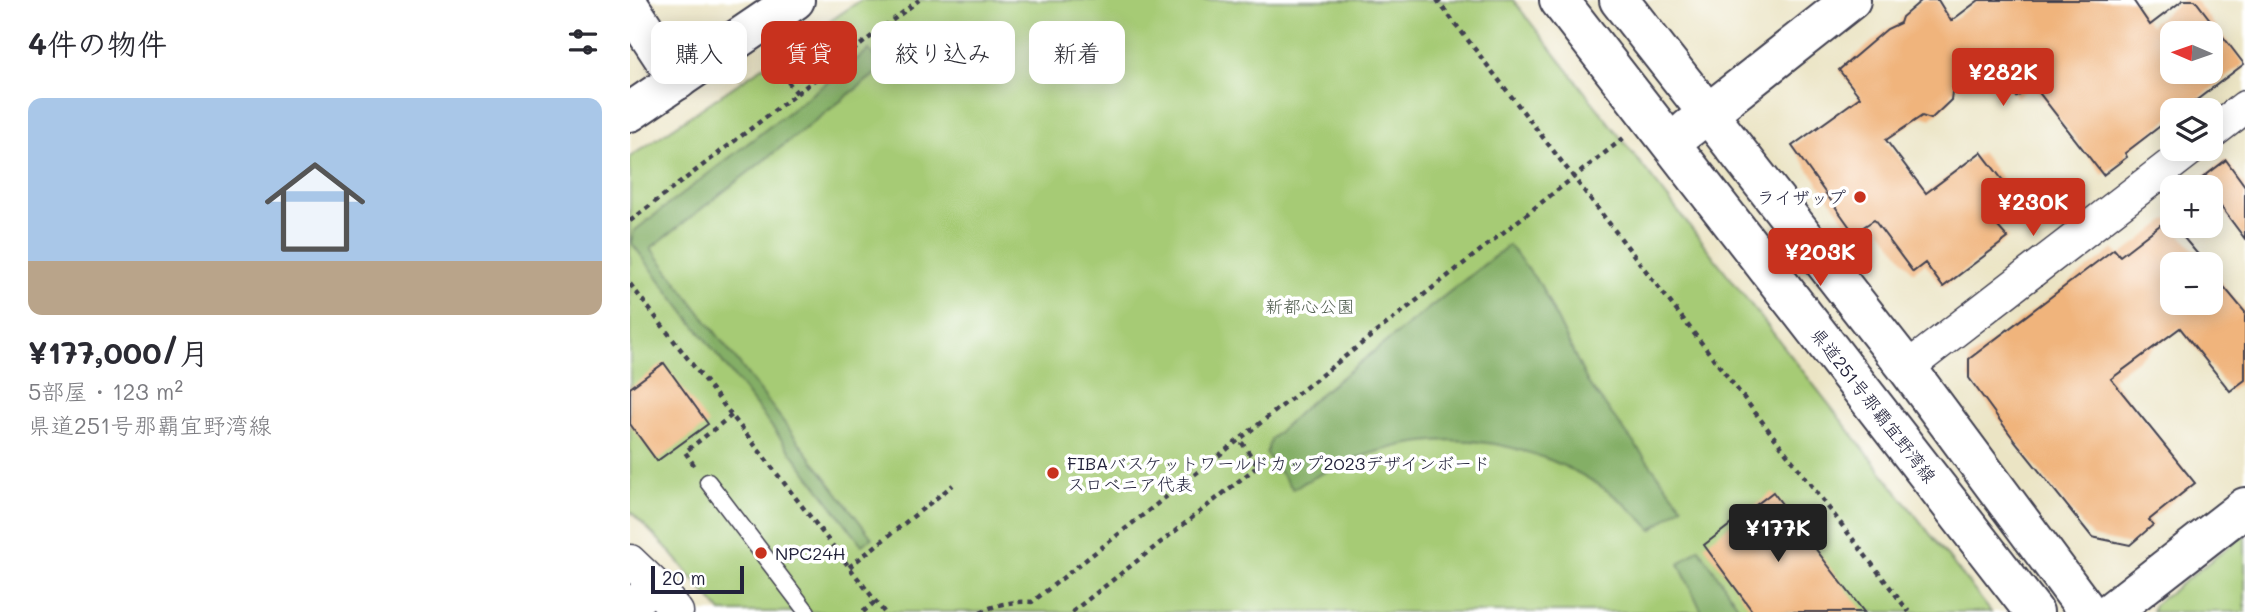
<!DOCTYPE html>
<html lang="ja">
<head>
<meta charset="utf-8">
<style>
	body { margin:0; font-family:Mali,"Klee One",sans-serif; background:#f2f2f3; color:#2b2b33; height:100vh; display:flex; flex-direction:column; font-size:26px; white-space:nowrap }
	* { box-sizing:border-box; margin:0 }
	p { font-size:23px; color:#7c7c81 }
	.icon { flex:none; width:38px; height:38px; fill:none; stroke:currentColor; stroke-width:2; stroke-linecap:round; stroke-linejoin:round }
	.map { position:relative; flex:1; overflow:hidden }
	.drawer { display:flex; flex-direction:column; background:#fff; width:630px }
	.drawer>* { flex:none }
	.hud { position:absolute; left:21px; top:21px; width:665px; height:63px; display:flex; gap:14px }
	.needle { width:46px; rotate:272deg }
	.tools { position:absolute; left:1530px; top:21px; display:grid; gap:14px }
	.tools a { display:grid; place-items:center; width:63px; height:63px; border-radius:14px; background:#fff; box-shadow:0 4px 18px #0003; font-size:35px }
	.scale { position:absolute; left:21px; bottom:18px; width:93px; box-sizing:border-box; padding-left:7px; border:4px solid #22223b; border-top:0; font-size:19px; line-height:24px; white-space:nowrap; color:#22223b; -webkit-text-stroke:5px #fff; paint-order:stroke }
	.price { position:absolute; translate:-50% -60px; padding:0 16px; border-radius:7px; background:#c8321e; color:#fff; font-size:23px; line-height:46px; filter:drop-shadow(0 2px 4px #0008) }
	.price::after { content:''; position:absolute; left:50%; top:42px; width:21px; height:16px; margin-left:-10px; background:inherit; clip-path:polygon(0 0,100% 0,50% 100%) }
	.price.selected { background:#222; color:#fff }
	ul { padding:0; list-style:none }
	li { display:grid; align-content:center; gap:14px; height:371px; padding:0 28px }
	li span { display:grid; place-items:center; height:217px; border-radius:14px; color:#555 }
	li>.icon { margin-inline-start:auto }
	span .icon { width:126px; height:126px; fill:#fffc; stroke-width:1 }
	li b { font-size:30px }
	h2 { display:flex; justify-content:space-between; align-items:center; height:84px; padding:0 28px; font-size:30px }
	.tag { padding:0 24px; border-radius:14px; background:#fff; box-shadow:0 4px 18px #0003; font-size:24px; line-height:63px }
	.tag.selected { background:#c8321e; color:#fff }
	main { display:flex; flex:1; min-height:0 }
	.map>svg:first-child { display:block }
</style>
</head>
<body>
<main>
<section class="drawer">
<h2>4件の物件<svg class="icon" aria-label="filters" viewBox="0 0 24 24"><path d="M4 7h16M4 17h16"/><circle cx="9" cy="7" r="2"/><circle cx="15" cy="17" r="2"/></svg></h2>
<ul>
<li><span style="background:linear-gradient(#a9c7e8 75%,#b9a48a 0)"><svg class="icon" aria-label="home" viewBox="0 0 24 24"><path d="M3 11l9-7 9 7M6 9v11h12V9"/></svg></span><div><b>¥177,000/月</b><p>5部屋 · 123 m²</p><p>県道251号那覇宜野湾線</p></div></li>
</ul>
</section>
<div class="map">
<svg width="1615" height="612" viewBox="0 0 1615 612">
	<rect width="100%" height="100%" fill="#fff"/>
	<filter id="ink" filterUnits="userSpaceOnUse"><feTurbulence type="fractalNoise" baseFrequency=".0143" numOctaves="2"/><feDisplacementMap in="SourceGraphic" scale="14" xChannelSelector="R" yChannelSelector="G"/><feConvolveMatrix kernelMatrix="1 2 1 2 8 2 1 2 1" color-interpolation-filters="sRGB"/></filter>
	<filter id="wash" filterUnits="userSpaceOnUse"><feTurbulence type="fractalNoise" baseFrequency=".00686" numOctaves="4" result="noise"/><feDisplacementMap in="SourceGraphic" scale="28" xChannelSelector="R" yChannelSelector="G"/><feGaussianBlur stdDeviation="1.57" result="paint"/><feColorMatrix in="noise" values="0 0 0 0 0 0 0 0 0 0 0 0 0 0 0 0 0 1.4 0 .05"/><feComposite in="paint" operator="in"/></filter>
	<g filter="url(#wash)">
		<rect width="100%" height="100%" fill="#ebe4c4"/>
		<g fill="#a6cb75" stroke="#647658" stroke-width="2">
			<path d="M 231,0 L 883,0 L 1361,612 L 91,612 L 36,547 L 0,511 L 0,157 Z"/>
			<path d="M 1615,534 L 1615,612 L 1522,612 L 1524,605 Z"/>
		</g>
		<g fill="#84af66" stroke="#536850" stroke-width="2">
			<path d="M 239,50 L 253,68 L 21,248 L 242,538 L 232,545 L 1,242 L 4,231 Z"/>
			<path d="M 879,245 L 911,286 L 958,383 L 1052,506 L 1022,530 C 958,460 854,424 761,448 C 726,456 694,471 663,489 L 636,454 L 641,439 L 680,402 Z"/>
			<path d="M 1069,548 L 1112,612 L 1072,612 L 1049,564 Z"/>
		</g>
		<g id="blocks">
			<g fill="#f0b47b" fill-rule="evenodd">
				<path d="M 1292,0 L 1308,0 L 1321,21 L 1349,0 L 1503,0 L 1520,25 L 1553,0 L 1565,0 L 1614,64 L 1556,108 L 1542,110 L 1542,117 L 1495,153 L 1497,157 L 1473,175 L 1403,85 L 1387,97 L 1358,58 L 1322,92 L 1321,100 L 1301,119 L 1292,116 L 1256,140 L 1296,193 L 1351,152 L 1394,208 L 1368,227 L 1378,238 L 1313,287 L 1295,263 L 1283,272 L 1244,220 L 1224,233 L 1162,146 L 1230,97 L 1209,70 L 1257,29 L 1270,23 L 1272,17 ZM 1542,33 L 1580,33 L 1580,72 L 1542,72 Z"/>
				<path d="M 1596,160 L 1615,186 L 1615,239 L 1580,192 L 1580,187 L 1577,187 L 1571,179 Z"/>
				<path d="M 1538,219 L 1576,264 L 1542,264 L 1542,303 L 1580,303 L 1580,270 L 1615,312 L 1615,380 L 1600,391 L 1550,328 L 1481,379 L 1565,483 L 1519,520 L 1523,525 L 1500,545 L 1462,537 L 1385,441 L 1339,378 L 1339,359 L 1484,249 L 1490,256 Z"/>
				<path d="M 34,363 L 78,424 L 27,461 L 0,424 L 0,388 Z"/>
				<path d="M 1143,492 L 1197,564 L 1234,612 L 1123,612 L 1074,545 Z"/>
			</g>
		</g>
	</g>
	<g filter="url(#ink)">
		<use href="#blocks" fill-opacity="0" stroke="#403f50" stroke-width="2"/>
		<g fill="none" stroke-linecap="round" stroke-linejoin="round">
			<defs>
				<path id="lane" d="M 78,482 L 177,612"/>
				<g id="street">
					<path d="M 1580,134 L 1615,107"/>
					<path d="M 1277,368 L 1561,149"/>
					<path d="M 0,561 L 25,585 L 47,612"/>
					<path d="M 0,606 L 25,585"/>
				</g>
				<g id="secondary">
					<path d="M 929,0 L 1404,612"/>
					<path d="M 989,0 L 1277,368 L 1458,612"/>
					<path d="M 0,7 L 48,80"/>
					<path d="M 0,112 L 165,0"/>
					<path d="M 1058,129 L 1221,0"/>
					<path d="M 1480,612 L 1615,507"/>
				</g>
			</defs>
			<use href="#lane" stroke="#403f50" stroke-width="19"/>
			<use href="#street" stroke="#403f50" stroke-width="35"/>
			<use href="#secondary" stroke="#403f50" stroke-width="42"/>
			<g stroke="#403f50" stroke-width="4.5" stroke-dasharray="5 5" stroke-linecap="butt">
				<path d="M 807,0 L 1279,612"/>
				<path d="M 139,58 L 167,93"/>
				<path d="M 0,221 L 289,0"/>
				<path d="M 0,284 L 254,612"/>
				<path d="M 64,465 L 55,452 L 102,415"/>
				<path d="M 219,567 L 323,485"/>
				<path d="M 233,612 L 246,601"/>
				<path d="M 350,612 C 368,604 383,601 402,602 L 995,137"/>
				<path d="M 442,612 L 628,466 L 610,440"/>
			</g>
			<use href="#lane" stroke="#fff" stroke-width="16"/>
			<use href="#street" stroke="#fff" stroke-width="32"/>
			<use href="#secondary" stroke="#fff" stroke-width="38"/>
		</g>
	</g>
	<g fill="#c8321e" stroke="#fff" stroke-width="2.5">
		<circle cx="1230" cy="197" r="7"/>
		<circle cx="423" cy="473" r="7"/>
		<circle cx="131" cy="553" r="7"/>
	</g>
	<g text-anchor="middle" dominant-baseline="central" stroke-width="7" stroke-linejoin="round" paint-order="stroke">
		<g font-size="18" fill="#22223b" stroke="#fff" text-anchor="start">
			<text x="1216" y="197" text-anchor="end">ライザップ</text>
			<text x="437" y="463">FIBAバスケットワールドカップ2023デザインボード<tspan x="437" dy="21">スロベニア代表</tspan></text>
			<text x="145" y="553">NPC24H</text>
		</g>
		<g font-size="18" fill="#505d4f" stroke="#fff">
			<text x="680" y="306">新都心公園</text>
		</g>
		<g font-size="18" fill="#22223b" stroke="#fff">
			<text transform="translate(1244 405) rotate(52)">県道251号那覇宜野湾線</text>
		</g>
	</g>
</svg>
<div class="tools">
<a><svg class="needle" viewBox="-14 -14 28 28"><path d="M0-13l5 13h-10z" fill="#e53935"/><path d="M0 13l5-13h-10z" fill="#7c7c81"/></svg></a>
<a><svg class="icon" aria-label="layers" viewBox="0 0 24 24"><path d="M12 4l9 5-9 5-9-5zM3 14l9 5 9-5"/></svg></a>
<a>+</a>
<a>−</a>
</div>
<div class="scale">20 m</div>
<b class="price" style="left:1373px;top:108px">¥282K</b>
<b class="price" style="left:1403px;top:238px">¥230K</b>
<b class="price" style="left:1190px;top:288px">¥203K</b>
<b class="price selected" style="left:1148px;top:564px">¥177K</b>
<div class="hud">
<a class="tag">購入</a>
<a class="tag selected">賃貸</a>
<a class="tag">絞り込み</a>
<a class="tag">新着</a>
</div>
</div>
</main>
</body>
</html>
